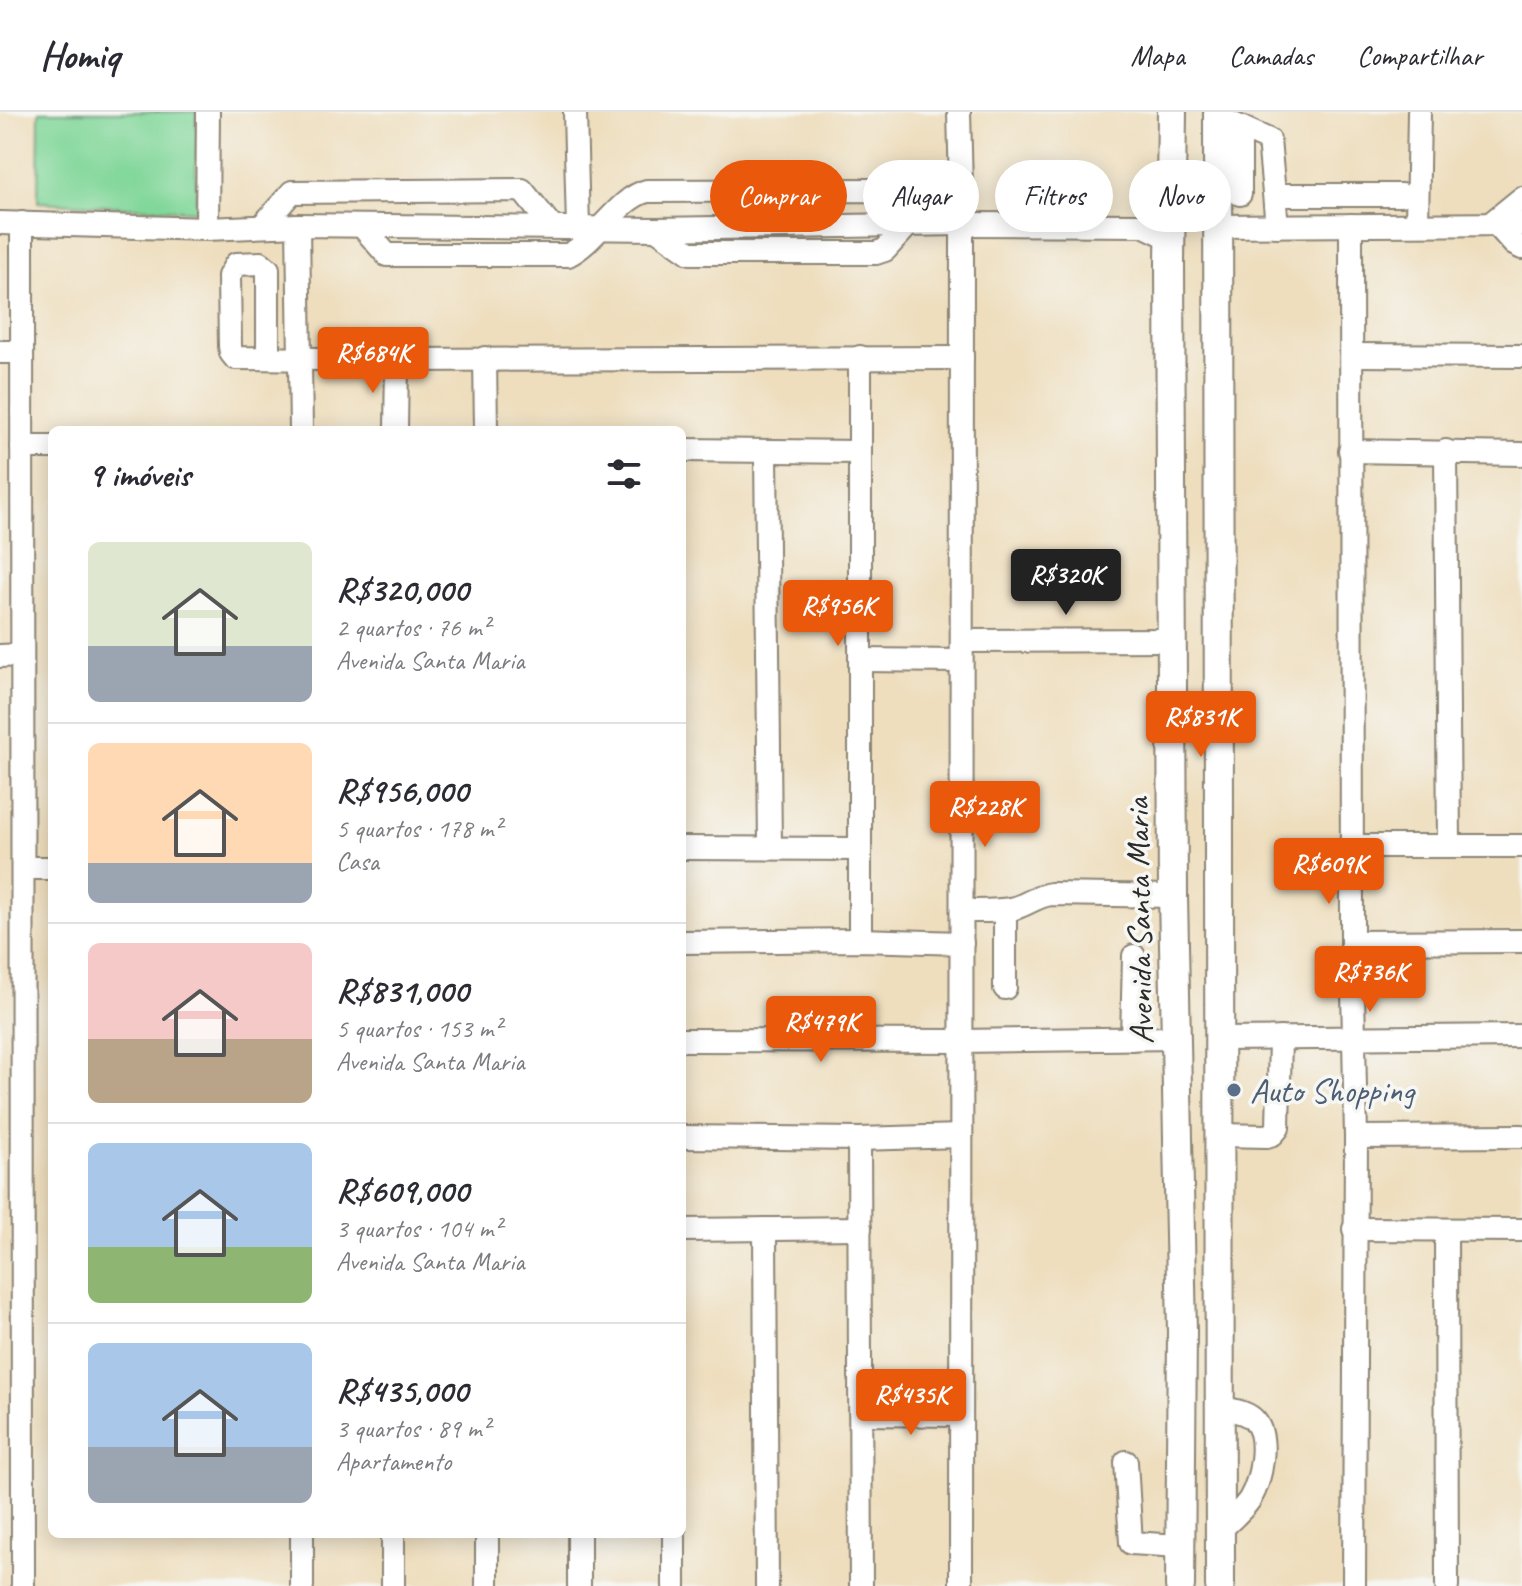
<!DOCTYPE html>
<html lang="pt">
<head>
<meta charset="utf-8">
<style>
	body { margin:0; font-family:Caveat,sans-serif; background:#f7f7f7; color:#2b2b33; height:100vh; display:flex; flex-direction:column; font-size:30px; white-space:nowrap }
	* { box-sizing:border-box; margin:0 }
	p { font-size:26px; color:#7c7c81 }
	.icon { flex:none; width:44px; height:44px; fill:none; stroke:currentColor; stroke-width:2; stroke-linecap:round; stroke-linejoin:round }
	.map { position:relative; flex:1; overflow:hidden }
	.side { position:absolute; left:48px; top:314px; width:638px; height:1112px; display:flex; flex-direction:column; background:#fff; border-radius:12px; box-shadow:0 4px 20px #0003 }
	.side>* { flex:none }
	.top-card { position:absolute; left:710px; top:48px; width:692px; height:72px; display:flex; gap:16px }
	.price { position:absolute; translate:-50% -68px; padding:0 18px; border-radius:8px; background:#ea580c; color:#fff; font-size:26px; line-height:52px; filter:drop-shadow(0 2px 4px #0008) }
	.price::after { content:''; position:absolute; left:50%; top:48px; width:24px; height:18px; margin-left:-12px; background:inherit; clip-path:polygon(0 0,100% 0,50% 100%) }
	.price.selected { background:#222; color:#fff }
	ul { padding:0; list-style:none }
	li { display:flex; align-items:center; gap:24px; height:200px; padding:0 40px }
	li+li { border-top:2px solid #e1e1e2 }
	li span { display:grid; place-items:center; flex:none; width:224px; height:160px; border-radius:12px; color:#555 }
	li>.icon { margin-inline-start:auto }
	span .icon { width:96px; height:96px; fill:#fffc; stroke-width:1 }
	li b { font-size:34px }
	h2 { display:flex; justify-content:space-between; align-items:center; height:96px; padding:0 40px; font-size:34px }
	.chip { padding:0 28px; border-radius:36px; background:#fff; box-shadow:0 4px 20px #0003; font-size:28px; line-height:72px }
	.chip.selected { background:#ea580c; color:#fff }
	header { display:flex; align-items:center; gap:48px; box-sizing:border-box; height:112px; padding:0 40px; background:#fff; border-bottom:2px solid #e1e1e2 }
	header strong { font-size:38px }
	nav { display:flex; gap:44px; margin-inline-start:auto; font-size:28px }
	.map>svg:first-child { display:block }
</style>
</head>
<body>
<header>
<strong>Homiq</strong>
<nav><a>Mapa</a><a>Camadas</a><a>Compartilhar</a></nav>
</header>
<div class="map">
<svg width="1522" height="1474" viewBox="0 0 1522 1474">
	<rect width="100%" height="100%" fill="#f6f6f2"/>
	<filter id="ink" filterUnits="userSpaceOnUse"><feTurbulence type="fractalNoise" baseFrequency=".0125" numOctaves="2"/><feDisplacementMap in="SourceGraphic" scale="16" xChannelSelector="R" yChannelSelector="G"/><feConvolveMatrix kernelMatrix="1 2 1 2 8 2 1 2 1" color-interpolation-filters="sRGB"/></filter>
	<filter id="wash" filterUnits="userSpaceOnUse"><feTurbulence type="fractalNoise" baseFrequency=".006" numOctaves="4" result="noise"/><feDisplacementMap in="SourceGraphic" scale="32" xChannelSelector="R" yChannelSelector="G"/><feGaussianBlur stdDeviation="1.8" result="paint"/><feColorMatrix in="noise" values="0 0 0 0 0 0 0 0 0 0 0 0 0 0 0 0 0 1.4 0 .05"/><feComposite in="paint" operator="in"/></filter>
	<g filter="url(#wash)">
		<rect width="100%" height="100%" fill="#eedebe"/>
		<path fill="#81d79a" stroke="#568162" stroke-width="2" d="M 39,0 L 196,0 L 196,99 L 38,90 Z"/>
	</g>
	<g filter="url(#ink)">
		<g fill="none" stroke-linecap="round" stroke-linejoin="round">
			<defs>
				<g id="minor">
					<path d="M 575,0 L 578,116"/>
					<path d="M 959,0 L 962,112 L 961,1474"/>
					<path d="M 1218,5 L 1269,28 L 1277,114"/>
					<path d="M 1240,82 L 1240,15"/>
					<path d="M 1275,83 L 1401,83"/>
					<path d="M 0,111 L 207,117 L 298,113 L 656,117 L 962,112 L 1143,113 L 1170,126"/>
					<path d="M 22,111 L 23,1474"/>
					<path d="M 1417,112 L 1419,0"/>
					<path d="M 1490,112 L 1522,86"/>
					<path d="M 1496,112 L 1514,132 L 1522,136"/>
					<path d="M 298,113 L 301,318"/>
					<path d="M 1351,113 L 1352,830 L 1356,1025 L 1354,1474"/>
					<path d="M 262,114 L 292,80 L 522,78 L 552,115"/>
					<path d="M 362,114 L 387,143 L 568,143 C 597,129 618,86 647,79 L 875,78 L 882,82 L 898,113"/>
					<path d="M 1217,114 L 1522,112"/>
					<path d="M 207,117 L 208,0"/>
					<path d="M 656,117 L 690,141 L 876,141 L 885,138 L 908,113"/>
					<path d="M 0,240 L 22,240"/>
					<path d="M 1353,243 L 1522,244"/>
					<path d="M 268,246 L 268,157 L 261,151 L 236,152 L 229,164 L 230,234 L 231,241 L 235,246 L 397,248 L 962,246"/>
					<path d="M 485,246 L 486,318"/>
					<path d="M 396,318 L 397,248"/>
					<path d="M 22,335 L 52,335"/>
					<path d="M 682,338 L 859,340"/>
					<path d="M 1350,339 L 1522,342"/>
					<path d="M 1446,339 L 1449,734"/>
					<path d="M 766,340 L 770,735"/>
					<path d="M 962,529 L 1171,528"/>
					<path d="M 0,544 L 22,543"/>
					<path d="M 861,548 L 961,549"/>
					<path d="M 1354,734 L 1522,734"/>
					<path d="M 682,736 L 860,737"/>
					<path d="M 23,756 L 52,756"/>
					<path d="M 1005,798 L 1005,876"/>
					<path d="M 962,799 C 979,799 998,800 1015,796 C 1028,792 1037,784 1051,782 L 1173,784"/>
					<path d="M 860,828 L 860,245"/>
					<path d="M 682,830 L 860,828 L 962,831"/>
					<path d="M 1352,830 L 1522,829"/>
					<path d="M 1132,927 L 1134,844"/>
					<path d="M 1219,927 L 1522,924"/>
					<path d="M 682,928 L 961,929 L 1176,926"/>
					<path d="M 1219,1023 L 1267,1024 L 1273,1022 L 1278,1016 L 1280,926"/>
					<path d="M 682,1025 L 859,1027 L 961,1024"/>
					<path d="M 1356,1025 L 1522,1024"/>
					<path d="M 859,1027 L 861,1474"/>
					<path d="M 765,1117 L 767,1474"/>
					<path d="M 1354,1117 L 1522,1118"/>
					<path d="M 682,1118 L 860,1116"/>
					<path d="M 1446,1118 L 1447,1474"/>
					<path d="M 1218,1294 C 1229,1298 1246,1299 1254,1308 C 1270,1325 1261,1368 1250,1387 C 1242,1399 1229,1409 1219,1419"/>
					<path d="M 861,1302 L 961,1303"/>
					<path d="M 1126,1350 L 1131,1431 L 1180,1434"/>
					<path d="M 302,1422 L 302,1474"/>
					<path d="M 393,1422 L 393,1474"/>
					<path d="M 487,1422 L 487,1474"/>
					<path d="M 579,1474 L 579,1422"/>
					<path d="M 674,1474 L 674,1422"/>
				</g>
				<g id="major">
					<path d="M 1172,0 L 1170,151 L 1173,784 L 1182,1220 L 1180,1474"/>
					<path d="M 1218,0 L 1220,1474"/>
				</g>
			</defs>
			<use href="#minor" stroke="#8c8474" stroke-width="26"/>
			<use href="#major" stroke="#8c8474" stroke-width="32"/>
			<use href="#minor" stroke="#fff" stroke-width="22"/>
			<use href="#major" stroke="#fff" stroke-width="28"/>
		</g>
	</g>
	<circle fill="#5c6f8a" stroke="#f6f6f2" stroke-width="3" cx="1234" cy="978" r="8"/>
	<g text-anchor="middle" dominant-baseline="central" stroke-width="7" stroke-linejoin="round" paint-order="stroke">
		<g font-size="34" fill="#2b2b2b" stroke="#f6f6f2">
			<text transform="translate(1139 809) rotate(-91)">Avenida Santa Maria</text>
		</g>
		<g font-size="34" fill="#4e5e75" stroke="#f6f6f2" text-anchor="start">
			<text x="1250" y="978">Auto Shopping</text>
		</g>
	</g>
</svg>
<b class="price" style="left:373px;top:283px">R$684K</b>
<b class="price selected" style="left:1066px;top:505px">R$320K</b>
<b class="price" style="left:838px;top:536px">R$956K</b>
<b class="price" style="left:1201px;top:647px">R$831K</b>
<b class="price" style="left:985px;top:737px">R$228K</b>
<b class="price" style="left:1329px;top:794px">R$609K</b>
<b class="price" style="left:1370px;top:902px">R$736K</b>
<b class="price" style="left:821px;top:952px">R$479K</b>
<b class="price" style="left:911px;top:1325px">R$435K</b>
<div class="top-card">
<a class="chip selected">Comprar</a>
<a class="chip">Alugar</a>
<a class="chip">Filtros</a>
<a class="chip">Novo</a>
</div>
<section class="side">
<h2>9 imóveis<svg class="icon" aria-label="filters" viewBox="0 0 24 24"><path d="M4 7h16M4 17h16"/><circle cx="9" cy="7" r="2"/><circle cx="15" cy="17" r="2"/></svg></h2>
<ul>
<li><span style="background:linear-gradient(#dfe7d0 65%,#9aa5b1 0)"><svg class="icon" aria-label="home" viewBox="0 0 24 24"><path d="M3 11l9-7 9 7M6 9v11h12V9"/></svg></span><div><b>R$320,000</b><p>2 quartos · 76 m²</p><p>Avenida Santa Maria</p></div></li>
<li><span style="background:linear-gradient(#ffd9b3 75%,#9aa5b1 0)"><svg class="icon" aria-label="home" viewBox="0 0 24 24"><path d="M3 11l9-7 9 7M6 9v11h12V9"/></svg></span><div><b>R$956,000</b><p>5 quartos · 178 m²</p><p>Casa</p></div></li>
<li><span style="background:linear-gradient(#f6c9c9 60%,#b9a48a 0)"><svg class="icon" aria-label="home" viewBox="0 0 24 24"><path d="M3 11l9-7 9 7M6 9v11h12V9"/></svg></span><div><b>R$831,000</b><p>5 quartos · 153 m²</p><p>Avenida Santa Maria</p></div></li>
<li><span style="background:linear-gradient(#a9c7e8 65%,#8fb573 0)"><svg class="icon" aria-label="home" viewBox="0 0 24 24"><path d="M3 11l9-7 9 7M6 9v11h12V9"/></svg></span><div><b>R$609,000</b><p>3 quartos · 104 m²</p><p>Avenida Santa Maria</p></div></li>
<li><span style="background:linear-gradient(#a9c7e8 65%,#9aa5b1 0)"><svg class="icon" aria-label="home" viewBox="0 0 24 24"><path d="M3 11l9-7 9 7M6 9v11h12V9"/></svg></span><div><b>R$435,000</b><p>3 quartos · 89 m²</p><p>Apartamento</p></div></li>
</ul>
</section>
</div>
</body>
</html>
